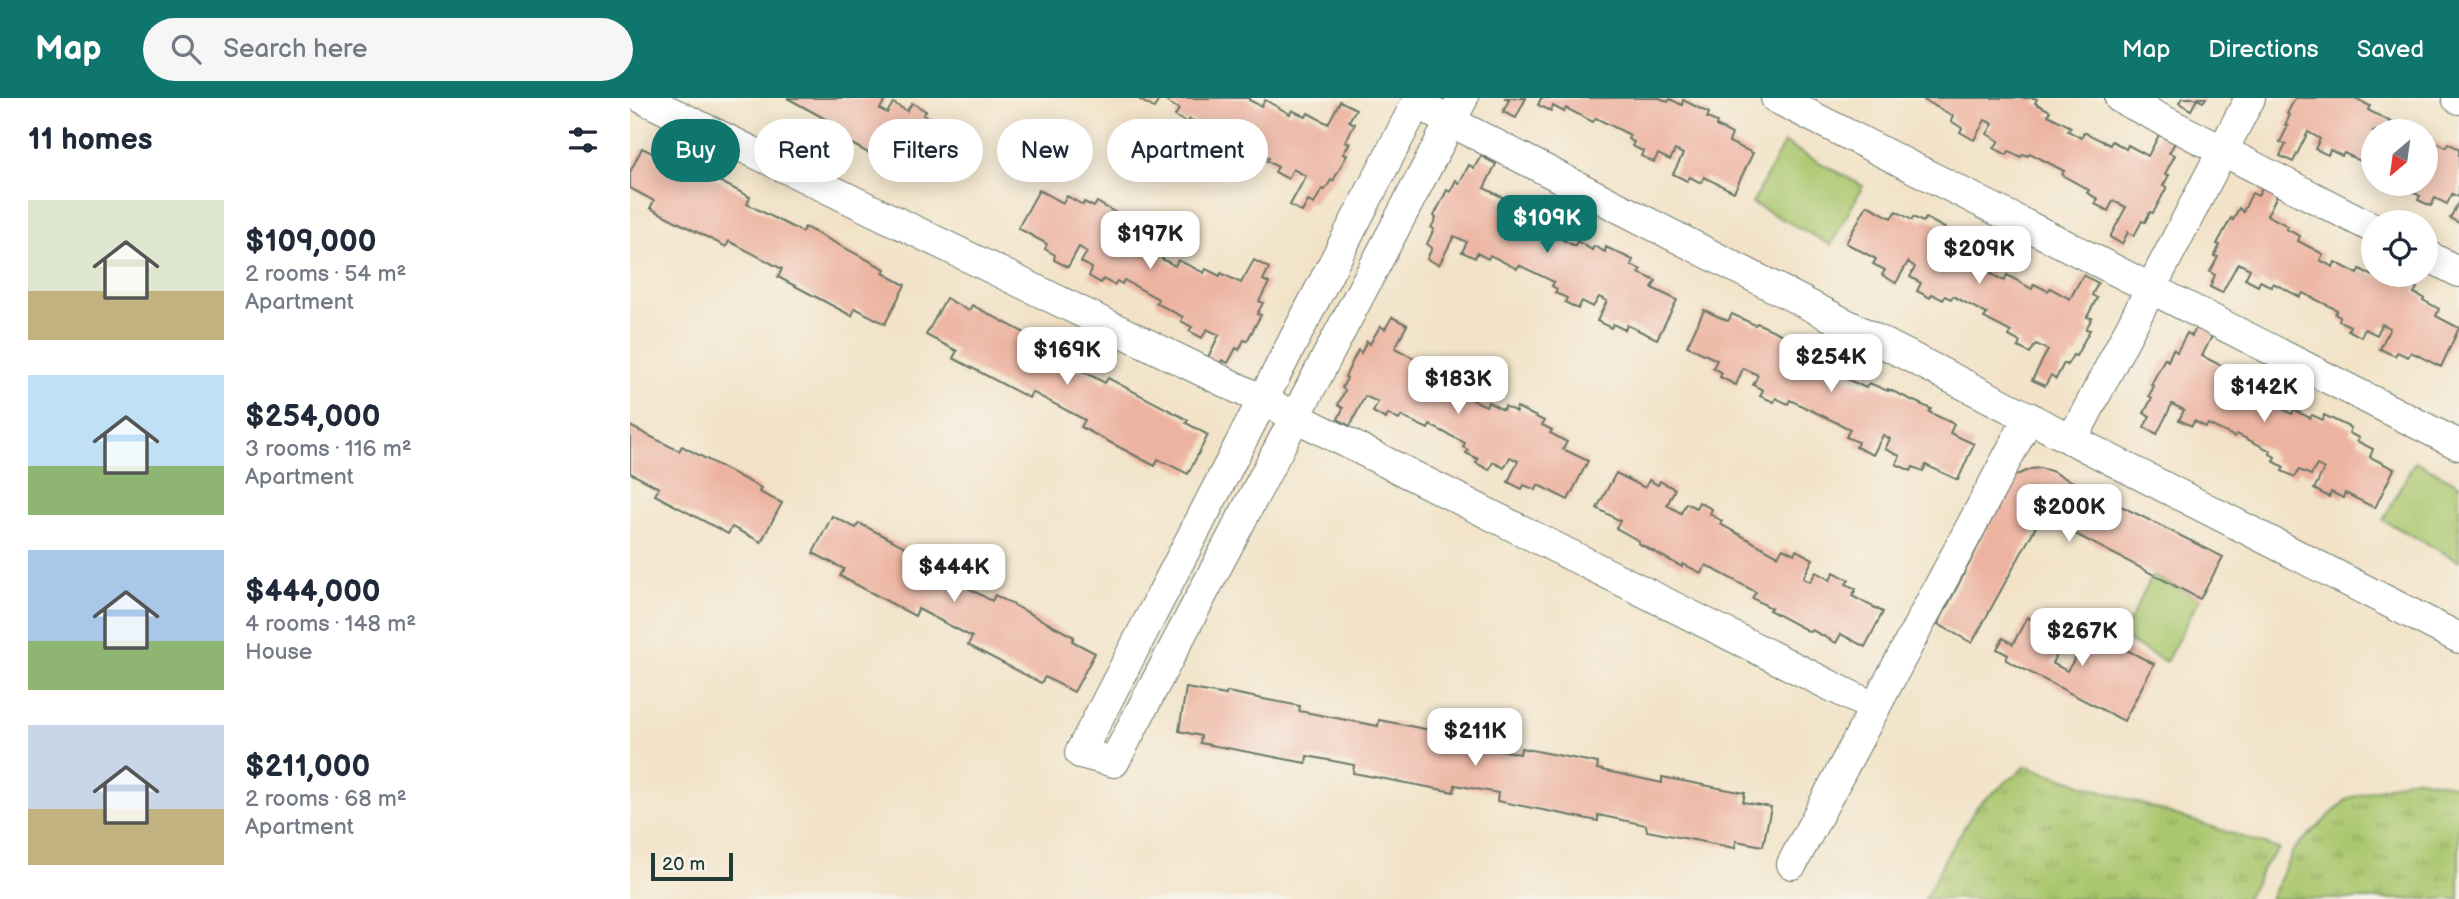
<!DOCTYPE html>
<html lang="en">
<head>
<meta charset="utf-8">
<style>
	body { margin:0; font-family:"Balsamiq Sans",sans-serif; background:#f6f6f7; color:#1f2937; height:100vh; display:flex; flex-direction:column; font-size:26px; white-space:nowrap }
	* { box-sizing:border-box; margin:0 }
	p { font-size:23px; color:#747a83 }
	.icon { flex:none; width:38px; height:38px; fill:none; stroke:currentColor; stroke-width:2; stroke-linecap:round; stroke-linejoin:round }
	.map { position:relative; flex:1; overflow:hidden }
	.sheet { display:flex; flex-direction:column; background:#fff; width:630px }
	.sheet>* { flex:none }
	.hud { position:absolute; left:21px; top:21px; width:665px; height:63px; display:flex; gap:14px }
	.needle { width:46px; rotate:209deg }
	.fabs { position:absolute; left:1731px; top:21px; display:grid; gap:14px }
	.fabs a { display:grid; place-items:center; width:77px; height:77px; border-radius:50%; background:#fff; box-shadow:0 4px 18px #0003; font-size:35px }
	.scale { position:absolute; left:21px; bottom:18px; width:82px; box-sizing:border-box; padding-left:7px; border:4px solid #1f3d34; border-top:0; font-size:19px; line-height:24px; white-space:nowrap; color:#1f3d34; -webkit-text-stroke:5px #f7f3e8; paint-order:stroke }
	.price { position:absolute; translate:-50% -60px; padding:0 16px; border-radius:14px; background:#fff; color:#222; font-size:23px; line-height:46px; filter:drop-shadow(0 2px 4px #0008) }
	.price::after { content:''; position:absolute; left:50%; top:42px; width:21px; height:16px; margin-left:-10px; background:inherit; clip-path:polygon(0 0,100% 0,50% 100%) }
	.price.active { background:#0f766e; color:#fff }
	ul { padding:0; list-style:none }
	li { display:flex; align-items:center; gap:21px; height:175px; padding:0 28px }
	li span { display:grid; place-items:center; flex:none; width:196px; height:140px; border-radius:0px; color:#555 }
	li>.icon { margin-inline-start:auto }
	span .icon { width:84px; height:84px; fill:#fffc; stroke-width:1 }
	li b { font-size:30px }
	h2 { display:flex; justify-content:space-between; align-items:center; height:84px; padding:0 28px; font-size:30px }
	.tag { padding:0 24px; border-radius:32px; background:#fff; box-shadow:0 4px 18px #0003; font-size:24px; line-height:63px }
	.tag.active { background:#0f766e; color:#fff }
	header { display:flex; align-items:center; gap:42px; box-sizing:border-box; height:98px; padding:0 35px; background:#0f766e; color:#fff }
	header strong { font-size:33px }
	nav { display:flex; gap:38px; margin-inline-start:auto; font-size:24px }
	.search { width:490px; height:63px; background:#f6f6f7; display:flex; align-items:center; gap:18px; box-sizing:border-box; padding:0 24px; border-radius:38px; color:#747a83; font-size:26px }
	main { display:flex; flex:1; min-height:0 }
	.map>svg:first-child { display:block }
</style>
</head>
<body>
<header>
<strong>Map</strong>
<div class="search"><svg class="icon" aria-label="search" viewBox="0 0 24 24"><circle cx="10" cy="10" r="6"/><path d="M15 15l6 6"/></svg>Search here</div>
<nav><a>Map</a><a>Directions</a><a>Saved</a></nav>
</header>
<main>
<section class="sheet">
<h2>11 homes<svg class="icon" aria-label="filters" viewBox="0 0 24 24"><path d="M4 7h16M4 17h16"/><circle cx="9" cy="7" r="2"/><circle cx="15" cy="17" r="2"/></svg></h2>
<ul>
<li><span style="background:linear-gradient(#dfe7d0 65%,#c2b280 0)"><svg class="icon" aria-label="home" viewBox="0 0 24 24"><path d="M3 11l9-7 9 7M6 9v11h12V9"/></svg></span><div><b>$109,000</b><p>2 rooms · 54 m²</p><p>Apartment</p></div></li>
<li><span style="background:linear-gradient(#bfe0f5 65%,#8fb573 0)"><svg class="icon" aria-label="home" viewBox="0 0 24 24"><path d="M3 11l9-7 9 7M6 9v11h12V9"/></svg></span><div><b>$254,000</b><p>3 rooms · 116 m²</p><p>Apartment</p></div></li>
<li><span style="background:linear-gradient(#a9c7e8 65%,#8fb573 0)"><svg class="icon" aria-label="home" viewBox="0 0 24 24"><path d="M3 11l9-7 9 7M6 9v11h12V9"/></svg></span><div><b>$444,000</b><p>4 rooms · 148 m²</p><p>House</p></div></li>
<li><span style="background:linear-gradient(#c9d6e8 60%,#c2b280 0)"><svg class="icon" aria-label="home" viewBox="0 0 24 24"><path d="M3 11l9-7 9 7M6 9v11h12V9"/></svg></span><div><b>$211,000</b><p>2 rooms · 68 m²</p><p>Apartment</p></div></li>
</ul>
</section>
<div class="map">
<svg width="1829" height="801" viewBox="0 0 1829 801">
	<defs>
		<pattern id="grass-tufts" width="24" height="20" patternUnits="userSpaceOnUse" patternTransform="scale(1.75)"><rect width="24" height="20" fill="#aac76e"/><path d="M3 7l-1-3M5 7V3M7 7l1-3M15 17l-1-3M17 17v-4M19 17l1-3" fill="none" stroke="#8aa35b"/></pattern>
	</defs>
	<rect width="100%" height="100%" fill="#f7f3e8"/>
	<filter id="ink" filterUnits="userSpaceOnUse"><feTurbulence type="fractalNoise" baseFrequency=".0143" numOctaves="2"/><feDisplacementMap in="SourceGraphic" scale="14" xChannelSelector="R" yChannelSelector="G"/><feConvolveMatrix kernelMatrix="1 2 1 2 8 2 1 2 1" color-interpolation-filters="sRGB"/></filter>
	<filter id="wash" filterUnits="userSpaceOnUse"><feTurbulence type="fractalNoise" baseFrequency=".00686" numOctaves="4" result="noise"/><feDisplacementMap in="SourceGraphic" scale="28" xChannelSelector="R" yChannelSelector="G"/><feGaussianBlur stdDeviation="1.57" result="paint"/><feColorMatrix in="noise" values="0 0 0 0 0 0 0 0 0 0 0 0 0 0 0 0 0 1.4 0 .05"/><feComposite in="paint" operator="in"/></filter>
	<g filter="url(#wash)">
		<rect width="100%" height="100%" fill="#f2e3c8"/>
		<g fill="url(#grass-tufts)" stroke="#648251" stroke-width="2">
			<path d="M 1396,668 L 1649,751 L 1636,765 L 1616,801 L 1295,801 L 1317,757 L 1348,707 Z"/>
			<path d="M 1784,680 L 1829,688 L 1829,801 L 1640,801 L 1664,751 L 1717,701 Z"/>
		</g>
		<g fill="#aac76e" stroke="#648251" stroke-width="2">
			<path d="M 1154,45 L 1233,88 L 1201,147 L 1122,105 Z"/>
			<path d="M 1785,363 L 1829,386 L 1829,463 L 1753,422 Z"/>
			<path d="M 1522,478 L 1570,500 L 1536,564 L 1492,540 Z"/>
		</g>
		<g id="blocks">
			<g fill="#edb3a1">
				<path d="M 157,0 L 256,0 L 250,11 L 257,15 L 263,5 L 277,13 L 282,5 L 296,13 L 293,17 L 303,22 L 299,28 L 330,45 L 311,80 L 288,67 L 283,75 L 259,62 L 257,65 L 216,43 L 218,41 L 200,31 L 203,25 Z"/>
				<path d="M 511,0 L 530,0 L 524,10 L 510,2 Z"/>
				<path d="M 540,0 L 620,0 L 619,2 L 631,8 L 635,2 L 660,16 L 662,12 L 676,19 L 678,15 L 698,26 L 710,3 L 726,11 L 719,23 L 725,26 L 715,44 L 720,45 L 713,56 L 717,57 L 703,83 L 701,82 L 695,92 L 692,91 L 684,106 L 678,103 L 672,114 L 660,107 L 676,78 L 663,71 L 658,81 L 645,74 L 648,69 L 637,63 L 639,60 L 612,45 L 614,41 L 580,23 L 578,27 L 573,24 L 571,28 L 560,21 L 557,25 L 545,18 L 549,11 L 537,4 Z"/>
				<path d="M 874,0 L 896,0 L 886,20 L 873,14 L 879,2 Z"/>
				<path d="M 911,0 L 1030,0 L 1038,4 L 1040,1 L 1052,7 L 1053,2 L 1079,15 L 1077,20 L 1087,24 L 1086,28 L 1102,36 L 1099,44 L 1123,55 L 1104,94 L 1074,79 L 1071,85 L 1060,79 L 1057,83 L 1043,76 L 1053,56 L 1045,52 L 1040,62 L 1028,56 L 1024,64 L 1011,58 L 1013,53 L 1002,48 L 1004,44 L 998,41 L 1000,37 L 966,20 L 963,24 L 936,10 L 934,14 L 923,8 L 921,13 L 908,7 Z"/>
				<path d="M 1295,0 L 1405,0 L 1407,1 L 1405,5 L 1420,13 L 1418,17 L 1441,29 L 1438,33 L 1451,40 L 1454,34 L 1480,47 L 1482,43 L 1496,51 L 1498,47 L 1518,58 L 1530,35 L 1546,43 L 1539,55 L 1545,57 L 1535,76 L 1539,77 L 1533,88 L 1537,89 L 1523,115 L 1520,114 L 1515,124 L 1512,123 L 1504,138 L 1498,134 L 1492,146 L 1480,139 L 1496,109 L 1483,103 L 1478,113 L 1465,106 L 1468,101 L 1457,95 L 1459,92 L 1432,77 L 1434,73 L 1400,55 L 1398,58 L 1393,56 L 1391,59 L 1379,53 L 1377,57 L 1364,50 L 1369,43 L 1357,36 L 1363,26 L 1355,22 L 1344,42 L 1330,34 L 1332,30 L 1321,23 L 1323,18 L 1294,2 Z"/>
				<path d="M 1552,0 L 1576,0 L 1573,4 L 1567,1 L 1561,12 L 1549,5 Z"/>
				<path d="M 1665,0 L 1725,0 L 1740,8 L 1738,12 L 1763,25 L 1760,31 L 1764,33 L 1743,33 L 1743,64 L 1741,68 L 1714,55 L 1712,58 L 1700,52 L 1698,57 L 1685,51 L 1690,41 L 1678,34 L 1663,64 L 1650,58 L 1656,46 L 1650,44 L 1658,28 L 1655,27 L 1660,17 L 1657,16 Z"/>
				<path d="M 1800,41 L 1816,49 L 1818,45 L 1829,51 L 1829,99 L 1822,96 L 1817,106 L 1805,100 L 1801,108 L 1788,102 L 1790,98 L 1779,92 L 1781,88 L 1776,86 L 1796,86 L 1796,44 L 1798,45 Z"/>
				<path d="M 12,50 L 36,62 L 39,57 L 120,99 L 117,106 L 172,134 L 175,129 L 255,171 L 253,175 L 275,187 L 255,226 L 225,210 L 222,218 L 148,179 L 152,171 L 99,143 L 96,149 L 20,110 L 24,103 L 0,90 L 0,74 Z"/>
				<path d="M 851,58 L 866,66 L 854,90 L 874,100 L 872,104 L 887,111 L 884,115 L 909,128 L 907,134 L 919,141 L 921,136 L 945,148 L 947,143 L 962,152 L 964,148 L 975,154 L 976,149 L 1003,162 L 1001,167 L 1011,172 L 1009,175 L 1026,183 L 1022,190 L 1047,202 L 1027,241 L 997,227 L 995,232 L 983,226 L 981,230 L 967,223 L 977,203 L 969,199 L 963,209 L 952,203 L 948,211 L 935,204 L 937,200 L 925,195 L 927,191 L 922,188 L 924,184 L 889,167 L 887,171 L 860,157 L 858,161 L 847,155 L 845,160 L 832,154 L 837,144 L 824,138 L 809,167 L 797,161 L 802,150 L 797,146 L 804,131 L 801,130 L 806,120 L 804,118 L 817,92 L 820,94 L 826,82 L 829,86 L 839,67 L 844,70 Z"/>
				<path d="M 1634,86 L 1649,94 L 1637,117 L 1658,128 L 1656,131 L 1670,138 L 1668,143 L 1693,156 L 1690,162 L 1703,169 L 1705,164 L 1728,176 L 1730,171 L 1745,179 L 1749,177 L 1759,181 L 1761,177 L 1787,190 L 1784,195 L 1794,200 L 1793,202 L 1809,211 L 1806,218 L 1829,230 L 1811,269 L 1781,254 L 1778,259 L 1767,254 L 1765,258 L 1750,251 L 1760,230 L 1752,226 L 1747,237 L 1735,231 L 1731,239 L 1718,232 L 1720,228 L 1709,223 L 1710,219 L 1705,216 L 1707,212 L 1673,195 L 1670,199 L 1643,185 L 1642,189 L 1630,183 L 1628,188 L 1615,181 L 1620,171 L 1608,165 L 1592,195 L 1580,189 L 1585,177 L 1580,174 L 1588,159 L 1584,158 L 1590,147 L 1587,146 L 1601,120 L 1603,122 L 1609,110 L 1613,114 L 1622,95 L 1628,98 Z"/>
				<path d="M 409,92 L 433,105 L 437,98 L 453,107 L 454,104 L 464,109 L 467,104 L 493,119 L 490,123 L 501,128 L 499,132 L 514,140 L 512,144 L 535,157 L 532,161 L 545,168 L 548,162 L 574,175 L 576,171 L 590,178 L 591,175 L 611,185 L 624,162 L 639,170 L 633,182 L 639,185 L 629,203 L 633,205 L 627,216 L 631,217 L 617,243 L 614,242 L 609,252 L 606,250 L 598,265 L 592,262 L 586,273 L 574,267 L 589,237 L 577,231 L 572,240 L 559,233 L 562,229 L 551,223 L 553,219 L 526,205 L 528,201 L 494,182 L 492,186 L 487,183 L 484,187 L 473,181 L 471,185 L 459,178 L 462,170 L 451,164 L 457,154 L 449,149 L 438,169 L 424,162 L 425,157 L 415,151 L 417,146 L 388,130 Z"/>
				<path d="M 1829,103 L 1829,125 L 1820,120 Z"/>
				<path d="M 1237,107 L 1261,120 L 1266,113 L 1282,122 L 1283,119 L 1293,124 L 1296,120 L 1322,134 L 1318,138 L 1330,144 L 1328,147 L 1343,155 L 1341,160 L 1363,172 L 1361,176 L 1374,183 L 1377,177 L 1402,191 L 1404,186 L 1418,193 L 1420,190 L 1440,201 L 1453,177 L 1468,185 L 1462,197 L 1467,200 L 1457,219 L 1462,220 L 1456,231 L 1460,232 L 1446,258 L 1443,257 L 1437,267 L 1434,265 L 1426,281 L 1421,277 L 1415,288 L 1402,282 L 1418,252 L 1406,246 L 1400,255 L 1388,249 L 1390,244 L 1379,238 L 1381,234 L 1354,220 L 1357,216 L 1323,198 L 1321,201 L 1315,198 L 1313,202 L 1302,196 L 1300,200 L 1287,193 L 1291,185 L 1280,179 L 1285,169 L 1278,164 L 1266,185 L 1252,177 L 1255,172 L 1243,166 L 1246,161 L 1216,145 Z"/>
				<path d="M 316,200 L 339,213 L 342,207 L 423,250 L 420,256 L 475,285 L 478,280 L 558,322 L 556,325 L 578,337 L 558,376 L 528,361 L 525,368 L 451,329 L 455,322 L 402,294 L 399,300 L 323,260 L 327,253 L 296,237 Z"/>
				<path d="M 1074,212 L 1098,223 L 1102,216 L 1125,227 L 1127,225 L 1172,246 L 1170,249 L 1189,257 L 1185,266 L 1236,290 L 1239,285 L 1258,293 L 1258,291 L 1301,311 L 1299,314 L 1324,326 L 1320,335 L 1344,346 L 1328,382 L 1296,367 L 1293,373 L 1283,369 L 1281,373 L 1266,366 L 1270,358 L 1255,351 L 1260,341 L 1253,337 L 1243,357 L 1226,349 L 1228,344 L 1216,339 L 1220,331 L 1160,302 L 1158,306 L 1146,300 L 1144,304 L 1130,298 L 1133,292 L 1123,287 L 1128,277 L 1113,270 L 1106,287 L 1090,279 L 1092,275 L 1083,270 L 1087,262 L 1057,248 Z"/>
				<path d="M 762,219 L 777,227 L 765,250 L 785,261 L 783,264 L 798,271 L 795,275 L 821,288 L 818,295 L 830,301 L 832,297 L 856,308 L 858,304 L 873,312 L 875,308 L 886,314 L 887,309 L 914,323 L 912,327 L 922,332 L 920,335 L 937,344 L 933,351 L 958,363 L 938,402 L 908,387 L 906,392 L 894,387 L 892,391 L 878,384 L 888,363 L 880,359 L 874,370 L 863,364 L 859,372 L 846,365 L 848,361 L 836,355 L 838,352 L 833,349 L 835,345 L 800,327 L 798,331 L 771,318 L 769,322 L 758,316 L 756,321 L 743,314 L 748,304 L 735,298 L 720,328 L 708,321 L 713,310 L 708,307 L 715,292 L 712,290 L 717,280 L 715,279 L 728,252 L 731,255 L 737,243 L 740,246 L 750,228 L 755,231 Z"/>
				<path d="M 1568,226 L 1584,234 L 1572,258 L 1592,268 L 1590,272 L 1604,279 L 1602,284 L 1627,297 L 1624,303 L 1637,309 L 1639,304 L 1662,316 L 1664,312 L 1680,320 L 1682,317 L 1693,322 L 1694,317 L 1721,330 L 1719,335 L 1729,340 L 1727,343 L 1743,351 L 1740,359 L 1764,371 L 1745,410 L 1715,395 L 1713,400 L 1701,394 L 1699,399 L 1684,391 L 1694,371 L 1687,367 L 1681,377 L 1669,372 L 1665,379 L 1652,373 L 1654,369 L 1643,363 L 1645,359 L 1640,356 L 1641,353 L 1607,336 L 1605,339 L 1578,326 L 1576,329 L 1564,323 L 1562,328 L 1549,322 L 1554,312 L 1542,306 L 1527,336 L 1514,329 L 1520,318 L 1514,315 L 1522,300 L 1519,298 L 1524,288 L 1521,287 L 1535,260 L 1538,263 L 1543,251 L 1547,254 L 1557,235 L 1562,238 Z"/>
				<path d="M 0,328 L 49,353 L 52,348 L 131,390 L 129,394 L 152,405 L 131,444 L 102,429 L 98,436 L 25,397 L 29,390 L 0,375 Z"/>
				<path d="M 1410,370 L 1421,373 L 1593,459 L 1570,501 L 1417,421 L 1413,421 L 1409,423 L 1342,545 L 1308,526 L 1384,378 L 1401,371 Z"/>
				<path d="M 986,375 L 1015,390 L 1019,382 L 1028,387 L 1030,383 L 1045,391 L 1037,407 L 1051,415 L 1056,405 L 1066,410 L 1069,404 L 1082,411 L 1080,416 L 1092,423 L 1090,426 L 1148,458 L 1153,450 L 1164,456 L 1166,452 L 1183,461 L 1173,480 L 1180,484 L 1186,474 L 1200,482 L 1204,474 L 1219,482 L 1216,486 L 1226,491 L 1222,498 L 1253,514 L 1235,549 L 1211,536 L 1206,545 L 1182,532 L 1180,534 L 1139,512 L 1141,510 L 1122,500 L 1126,494 L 1076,467 L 1071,475 L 1053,466 L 1052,469 L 1008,445 L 1009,443 L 986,430 L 990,423 L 967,410 Z"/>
				<path d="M 202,418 L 226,430 L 229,425 L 310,467 L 306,473 L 362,503 L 365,497 L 444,539 L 442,543 L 465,555 L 444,594 L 415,579 L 411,585 L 338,547 L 342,539 L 288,511 L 285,518 L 210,478 L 214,471 L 183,455 Z"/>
				<path d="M 1397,519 L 1436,540 L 1422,565 L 1437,573 L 1462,534 L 1524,566 L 1494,623 L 1376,562 L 1378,557 L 1367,551 L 1373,540 L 1383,546 Z"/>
				<path d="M 556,590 L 596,597 L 597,594 L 670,608 L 669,613 L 748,628 L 749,622 L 820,636 L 819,641 L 890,656 L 891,650 L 968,665 L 967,671 L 1032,685 L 1032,679 L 1115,695 L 1113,704 L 1141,709 L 1133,748 L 1106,743 L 1105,750 L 1017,733 L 1016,727 L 968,717 L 968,723 L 867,703 L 868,695 L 825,687 L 824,694 L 723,675 L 724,667 L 677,658 L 676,665 L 570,645 L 571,638 L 549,633 Z"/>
			</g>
		</g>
	</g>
	<g filter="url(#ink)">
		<use href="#blocks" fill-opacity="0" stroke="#697768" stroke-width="2"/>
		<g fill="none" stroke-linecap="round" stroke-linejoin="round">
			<defs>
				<g id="minor">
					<path d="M 12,0 L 632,302 L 1245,610"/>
					<path d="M 789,0 L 450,655 L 484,664 L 833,0"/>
					<path d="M 1146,0 L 1829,347"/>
					<path d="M 1490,0 L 1743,130"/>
					<path d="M 1827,0 L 1829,1"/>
					<path d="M 804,15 L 1829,540"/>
					<path d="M 1796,157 L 1829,174"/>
					<path d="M 1442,342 L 1620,0"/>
					<path d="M 1162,766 L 1399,319"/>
				</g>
			</defs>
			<use href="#minor" stroke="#697768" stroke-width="32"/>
			<use href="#minor" stroke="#fff" stroke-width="30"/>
		</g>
	</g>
</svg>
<div class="fabs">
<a><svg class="needle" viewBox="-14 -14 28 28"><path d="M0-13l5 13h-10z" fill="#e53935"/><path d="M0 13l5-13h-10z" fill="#747a83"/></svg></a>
<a><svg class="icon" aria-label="locate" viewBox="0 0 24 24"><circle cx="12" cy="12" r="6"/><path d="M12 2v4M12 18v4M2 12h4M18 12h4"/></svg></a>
</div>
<div class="scale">20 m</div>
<b class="price active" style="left:917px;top:157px">$109K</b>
<b class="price" style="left:520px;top:173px">$197K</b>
<b class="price" style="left:1349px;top:188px">$209K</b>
<b class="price" style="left:437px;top:289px">$169K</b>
<b class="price" style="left:1201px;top:296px">$254K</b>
<b class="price" style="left:828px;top:318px">$183K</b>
<b class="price" style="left:1634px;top:326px">$142K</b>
<b class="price" style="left:1439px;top:446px">$200K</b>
<b class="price" style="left:324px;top:506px">$444K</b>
<b class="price" style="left:1452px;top:570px">$267K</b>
<b class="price" style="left:845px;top:670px">$211K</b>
<div class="hud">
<a class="tag active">Buy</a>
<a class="tag">Rent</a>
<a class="tag">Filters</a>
<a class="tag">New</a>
<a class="tag">Apartment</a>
</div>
</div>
</main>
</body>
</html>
